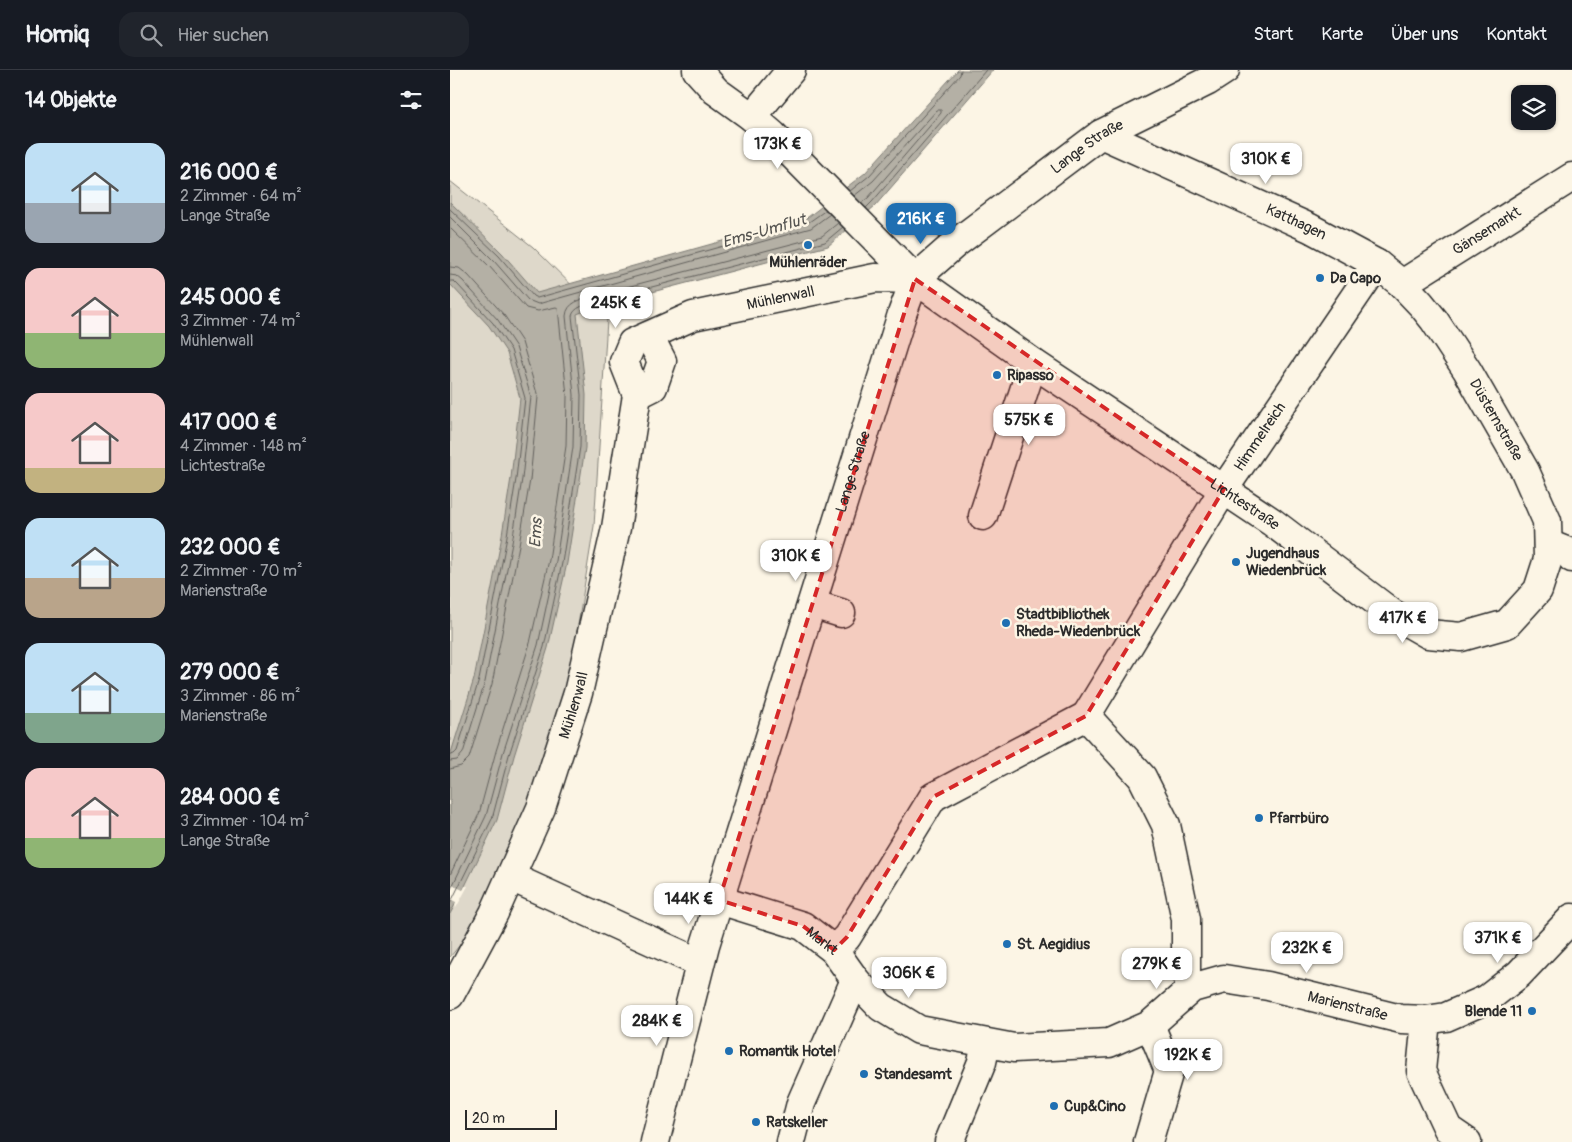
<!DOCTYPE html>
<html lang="de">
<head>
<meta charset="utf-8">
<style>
	body { margin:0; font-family:Pangolin,sans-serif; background:#20242c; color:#f1f3f6; height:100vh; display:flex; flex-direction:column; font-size:19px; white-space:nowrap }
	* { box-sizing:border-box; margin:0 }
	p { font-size:16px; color:#9ea1a6 }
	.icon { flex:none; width:28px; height:28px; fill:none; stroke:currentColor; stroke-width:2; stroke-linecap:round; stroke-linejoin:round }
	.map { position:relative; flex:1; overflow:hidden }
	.drawer { display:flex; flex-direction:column; background:#171b24; width:450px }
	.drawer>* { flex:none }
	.tools { position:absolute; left:1061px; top:15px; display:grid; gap:10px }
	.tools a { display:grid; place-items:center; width:45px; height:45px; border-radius:10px; background:#171b24; box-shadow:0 1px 4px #0004; font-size:25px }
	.scale { position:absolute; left:15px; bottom:12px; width:92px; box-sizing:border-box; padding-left:5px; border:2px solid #2b2b2b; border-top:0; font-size:14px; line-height:18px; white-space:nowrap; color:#2b2b2b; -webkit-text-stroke:4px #fcf5e5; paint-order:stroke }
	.price { position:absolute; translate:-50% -42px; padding:0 11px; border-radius:10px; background:#fff; color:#222; font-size:16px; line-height:32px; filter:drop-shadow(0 1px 2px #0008) }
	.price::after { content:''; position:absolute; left:50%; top:30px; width:15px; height:11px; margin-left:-8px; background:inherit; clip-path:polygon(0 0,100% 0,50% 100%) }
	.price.on { background:#1f6fb2; color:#fff }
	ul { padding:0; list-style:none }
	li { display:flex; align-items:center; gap:15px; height:125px; padding:0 25px }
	li span { display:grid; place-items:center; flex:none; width:140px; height:100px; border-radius:15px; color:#555 }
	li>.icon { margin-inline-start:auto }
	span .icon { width:60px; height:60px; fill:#fffc; stroke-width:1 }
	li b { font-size:21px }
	h2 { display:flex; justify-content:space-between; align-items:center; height:60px; padding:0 25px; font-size:21px }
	header { display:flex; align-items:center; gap:30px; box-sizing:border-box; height:70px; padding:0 25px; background:#171b24; border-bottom:1px solid #363941 }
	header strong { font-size:24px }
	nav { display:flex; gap:28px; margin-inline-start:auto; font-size:18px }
	.search { width:350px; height:45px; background:#20242c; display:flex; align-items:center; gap:12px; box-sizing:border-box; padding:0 18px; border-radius:15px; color:#9ea1a6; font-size:19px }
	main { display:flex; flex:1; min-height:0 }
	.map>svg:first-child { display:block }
</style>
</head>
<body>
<header>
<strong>Homiq</strong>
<div class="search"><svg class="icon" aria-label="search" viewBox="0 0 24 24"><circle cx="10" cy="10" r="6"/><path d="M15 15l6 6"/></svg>Hier suchen</div>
<nav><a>Start</a><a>Karte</a><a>Über uns</a><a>Kontakt</a></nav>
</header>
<main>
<section class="drawer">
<h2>14 Objekte<svg class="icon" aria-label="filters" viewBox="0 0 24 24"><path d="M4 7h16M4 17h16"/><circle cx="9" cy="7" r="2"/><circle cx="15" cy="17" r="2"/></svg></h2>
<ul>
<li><span style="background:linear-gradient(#bfe0f5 60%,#9aa5b1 0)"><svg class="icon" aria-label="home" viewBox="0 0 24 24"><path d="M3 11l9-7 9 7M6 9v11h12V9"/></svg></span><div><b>216 000 €</b><p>2 Zimmer · 64 m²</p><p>Lange Straße</p></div></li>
<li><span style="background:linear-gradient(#f6c9c9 65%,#8fb573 0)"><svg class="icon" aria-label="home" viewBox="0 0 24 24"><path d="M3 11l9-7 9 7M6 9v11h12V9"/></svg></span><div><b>245 000 €</b><p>3 Zimmer · 74 m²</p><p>Mühlenwall</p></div></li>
<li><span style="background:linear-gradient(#f6c9c9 75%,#c2b280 0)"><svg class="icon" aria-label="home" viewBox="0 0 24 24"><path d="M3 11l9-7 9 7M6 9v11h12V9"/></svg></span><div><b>417 000 €</b><p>4 Zimmer · 148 m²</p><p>Lichtestraße</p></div></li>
<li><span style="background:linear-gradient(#bfe0f5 60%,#b9a48a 0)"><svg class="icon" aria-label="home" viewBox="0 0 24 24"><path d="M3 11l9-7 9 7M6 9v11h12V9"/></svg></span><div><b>232 000 €</b><p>2 Zimmer · 70 m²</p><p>Marienstraße</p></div></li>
<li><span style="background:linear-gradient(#bfe0f5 70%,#7fa58c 0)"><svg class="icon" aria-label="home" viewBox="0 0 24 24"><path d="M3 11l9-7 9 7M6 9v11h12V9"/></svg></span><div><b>279 000 €</b><p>3 Zimmer · 86 m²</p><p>Marienstraße</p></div></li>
<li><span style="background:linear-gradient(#f6c9c9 70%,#8fb573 0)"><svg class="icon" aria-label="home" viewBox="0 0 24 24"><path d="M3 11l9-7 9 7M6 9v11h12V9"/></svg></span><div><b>284 000 €</b><p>3 Zimmer · 104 m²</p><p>Lange Straße</p></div></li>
</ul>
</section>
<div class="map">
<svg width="1122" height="1072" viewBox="0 0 1122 1072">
	<rect width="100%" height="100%" fill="#fcf5e5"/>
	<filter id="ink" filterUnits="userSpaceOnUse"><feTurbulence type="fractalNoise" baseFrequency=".02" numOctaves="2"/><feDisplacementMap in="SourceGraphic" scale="10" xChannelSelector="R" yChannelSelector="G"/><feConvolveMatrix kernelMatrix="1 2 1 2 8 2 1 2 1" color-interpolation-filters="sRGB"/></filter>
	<g filter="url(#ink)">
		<path fill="#ded8ca" stroke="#84827a" d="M 0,111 L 83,177 L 157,250 L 144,456 L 123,586 L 93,709 L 26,855 L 0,887 Z"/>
		<path fill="#b4b0a5" stroke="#7d7b74" d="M 508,0 L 543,0 L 425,136 L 378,176 L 145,237 L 127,244 L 136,325 L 135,378 L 117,493 L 98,578 L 64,686 L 47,750 L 15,816 L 0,844 L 0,686 L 24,609 L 51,471 L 61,408 L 70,328 L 57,283 L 39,256 L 0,214 L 0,132 L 52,183 L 87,223 L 358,147 L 415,103 Z"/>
		<path fill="#fcf5e5" d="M 0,814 L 13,820 L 15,816 L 18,816 L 6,838 L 5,836 L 6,832 L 0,829 Z"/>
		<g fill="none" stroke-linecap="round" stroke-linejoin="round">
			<g stroke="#62605c" stroke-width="1">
				<path d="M 400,121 L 419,106 L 510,5 L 511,0"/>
				<path d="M 404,126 L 423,111 L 487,40 L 491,40 L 491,43 L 418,128 L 411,133"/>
				<path d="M 416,138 L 422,132 L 536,0"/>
				<path d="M 0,139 L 49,186 L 83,226 L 87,228 L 359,152 L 376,140"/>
				<path d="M 0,147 L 44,191 L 78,230 L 88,234 L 361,158 L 380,144"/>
				<path d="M 0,158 L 39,196 L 76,238 L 88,241 L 106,237 L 108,238 L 117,326 L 116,376 L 99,490 L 80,573 L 46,681 L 29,744 L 0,805"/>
				<path d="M 0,197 L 9,198 L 18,205 L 54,245 L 72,272 L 88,327 L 80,410 L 69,475 L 42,614 L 19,688 L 11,696 L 0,699"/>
				<path d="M 0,205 L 7,206 L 13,211 L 48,250 L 66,277 L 81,327 L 72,409 L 62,473 L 35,612 L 13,683 L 7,690 L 0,691"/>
				<path d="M 0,211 L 4,211 L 8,215 L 43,253 L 61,280 L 75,328 L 66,409 L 56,472 L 29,610 L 7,681 L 4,684 L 0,685"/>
				<path d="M 0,821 L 36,746 L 53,683 L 88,575 L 106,491 L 123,377 L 124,325 L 116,246 C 117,232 131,230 142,226 L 372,166 L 388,153"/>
				<path d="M 0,834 L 42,749 L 59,685 L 94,577 L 112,493 L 130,377 L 131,325 L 122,246 C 124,237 136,235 144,232 L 375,172 L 393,157"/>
			</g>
			<defs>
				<g id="minor">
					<path id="s1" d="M 247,0 L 266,21 L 302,47 L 323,65 L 465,209 L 583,293 L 822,452 L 943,544 L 978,564 L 1011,567 L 1057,554 L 1088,520 L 1098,489 L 1097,451 L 1075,401 L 1017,300 L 984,250 L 971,234 L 952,214 L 927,194 L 860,158 L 651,64"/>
					<path d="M 302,47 L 341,0"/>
					<path id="s2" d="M 952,214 L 1122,107"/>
					<path d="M 187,325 L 203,317 L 212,291 L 199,266"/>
					<path d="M 533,446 L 583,293"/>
					<path d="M 1098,474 L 1121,483 L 1122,488"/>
					<path d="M 362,534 L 391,543"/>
					<path id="s3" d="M 636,646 L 774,419 L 927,194"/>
					<path d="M 636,646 L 692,707 L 716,755 L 736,849 L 736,904 L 742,918"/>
					<path d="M 61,807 L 250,893"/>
					<path id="s4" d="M 269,830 L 353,856 L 384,880 L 406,911 L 431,937 L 469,960 L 564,978 L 659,973 L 700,955 L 742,918 L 774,909 L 818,916 L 951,949 L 976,950 L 996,947 L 1037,929 L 1069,904 L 1122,848"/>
					<path d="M 384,880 L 397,867 L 483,727 L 636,646"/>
					<path id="s5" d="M 0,925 L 44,843 L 91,738 L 128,623 L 166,458 L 187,325 L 174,292 L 182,273 L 243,246 L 425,208 L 465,209"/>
					<path d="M 976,950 L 971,1001 L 998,1059 L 1017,1072"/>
					<path id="s6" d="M 205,1072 L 255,875 L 452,244 L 465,209 L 506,173 L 651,64 L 758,11 L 775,0"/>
					<path d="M 341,1072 L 351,1033 L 402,917 L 406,911"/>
					<path d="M 499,1072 L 532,992 L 536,974"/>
					<path d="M 698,1072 L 719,1001 L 700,955"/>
				</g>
			</defs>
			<use href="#minor" stroke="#2b2b2b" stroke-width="31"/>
			<use href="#minor" stroke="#fcf5e5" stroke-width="28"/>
		</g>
	</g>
	<path fill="#d62828" fill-opacity="0.2" stroke="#d62828" stroke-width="4" stroke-dasharray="10 6" stroke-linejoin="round" d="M 465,209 L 774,419 L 636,646 L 483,727 L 397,867 L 384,880 L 353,856 L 269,830 Z"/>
	<g fill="#1f6fb2" stroke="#fcf5e5" stroke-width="2">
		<circle cx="358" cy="175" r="5"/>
		<circle cx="870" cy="208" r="5"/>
		<circle cx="547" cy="305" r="5"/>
		<circle cx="786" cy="492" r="5"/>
		<circle cx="556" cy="553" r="5"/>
		<circle cx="809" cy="748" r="5"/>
		<circle cx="557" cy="874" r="5"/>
		<circle cx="1082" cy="941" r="5"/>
		<circle cx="279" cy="981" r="5"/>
		<circle cx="414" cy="1004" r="5"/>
		<circle cx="604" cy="1036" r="5"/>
		<circle cx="306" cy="1052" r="5"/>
	</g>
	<g text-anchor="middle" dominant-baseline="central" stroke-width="5" stroke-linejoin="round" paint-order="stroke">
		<g font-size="15" fill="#2b2b2b" stroke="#fcf5e5">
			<text stroke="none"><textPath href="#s6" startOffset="1119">Lange Straße</textPath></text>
			<text transform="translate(846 152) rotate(25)">Katthagen</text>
			<text stroke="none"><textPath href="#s2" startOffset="100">Gänsemarkt</textPath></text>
			<text stroke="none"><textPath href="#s5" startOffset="845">Mühlenwall</textPath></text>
			<text transform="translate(1046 350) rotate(60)">Düsternstraße</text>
			<text stroke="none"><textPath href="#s3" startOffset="329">Himmelreich</textPath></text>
			<text stroke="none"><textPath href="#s6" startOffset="699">Lange Straße</textPath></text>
			<text stroke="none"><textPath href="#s1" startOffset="702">Lichtestraße</textPath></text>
			<text stroke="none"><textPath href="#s5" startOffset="316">Mühlenwall</textPath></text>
			<text stroke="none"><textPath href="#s4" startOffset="112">Markt</textPath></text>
			<text stroke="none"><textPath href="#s4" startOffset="698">Marienstraße</textPath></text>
		</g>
		<g font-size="15" font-weight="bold" fill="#2b2b2b" stroke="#fcf5e5" text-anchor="start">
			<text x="358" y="192" text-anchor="middle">Mühlenräder</text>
			<text x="880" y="208">Da Capo</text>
			<text x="557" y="305">Ripasso</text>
			<text x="796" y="483">Jugendhaus<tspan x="796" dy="17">Wiedenbrück</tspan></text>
			<text x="566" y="544">Stadtbibliothek<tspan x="566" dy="17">Rheda-Wiedenbrück</tspan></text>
			<text x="819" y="748">Pfarrbüro</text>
			<text x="567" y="874">St. Aegidius</text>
			<text x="1072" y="941" text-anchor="end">Blende 11</text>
			<text x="289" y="981">Romantik Hotel</text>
			<text x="424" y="1004">Standesamt</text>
			<text x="614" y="1036">Cup&amp;Cino</text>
			<text x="316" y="1052">Ratskeller</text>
		</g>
		<g font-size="16" font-style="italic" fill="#545350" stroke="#fcf5e5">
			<text transform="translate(314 161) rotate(-16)">Ems-Umflut</text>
			<text transform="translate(86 463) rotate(-87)">Ems</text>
		</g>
	</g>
</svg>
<div class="tools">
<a><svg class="icon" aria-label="layers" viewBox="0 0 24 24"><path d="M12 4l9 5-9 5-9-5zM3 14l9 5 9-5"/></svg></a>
</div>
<div class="scale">20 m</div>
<b class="price" style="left:328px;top:100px">173K €</b>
<b class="price" style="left:816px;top:115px">310K €</b>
<b class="price on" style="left:471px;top:175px">216K €</b>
<b class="price" style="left:166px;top:259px">245K €</b>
<b class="price" style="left:579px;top:376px">575K €</b>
<b class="price" style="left:346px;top:512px">310K €</b>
<b class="price" style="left:953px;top:574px">417K €</b>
<b class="price" style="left:239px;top:855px">144K €</b>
<b class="price" style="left:1048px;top:894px">371K €</b>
<b class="price" style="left:857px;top:904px">232K €</b>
<b class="price" style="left:707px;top:920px">279K €</b>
<b class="price" style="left:459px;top:929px">306K €</b>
<b class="price" style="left:207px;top:977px">284K €</b>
<b class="price" style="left:738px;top:1011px">192K €</b>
</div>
</main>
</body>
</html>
